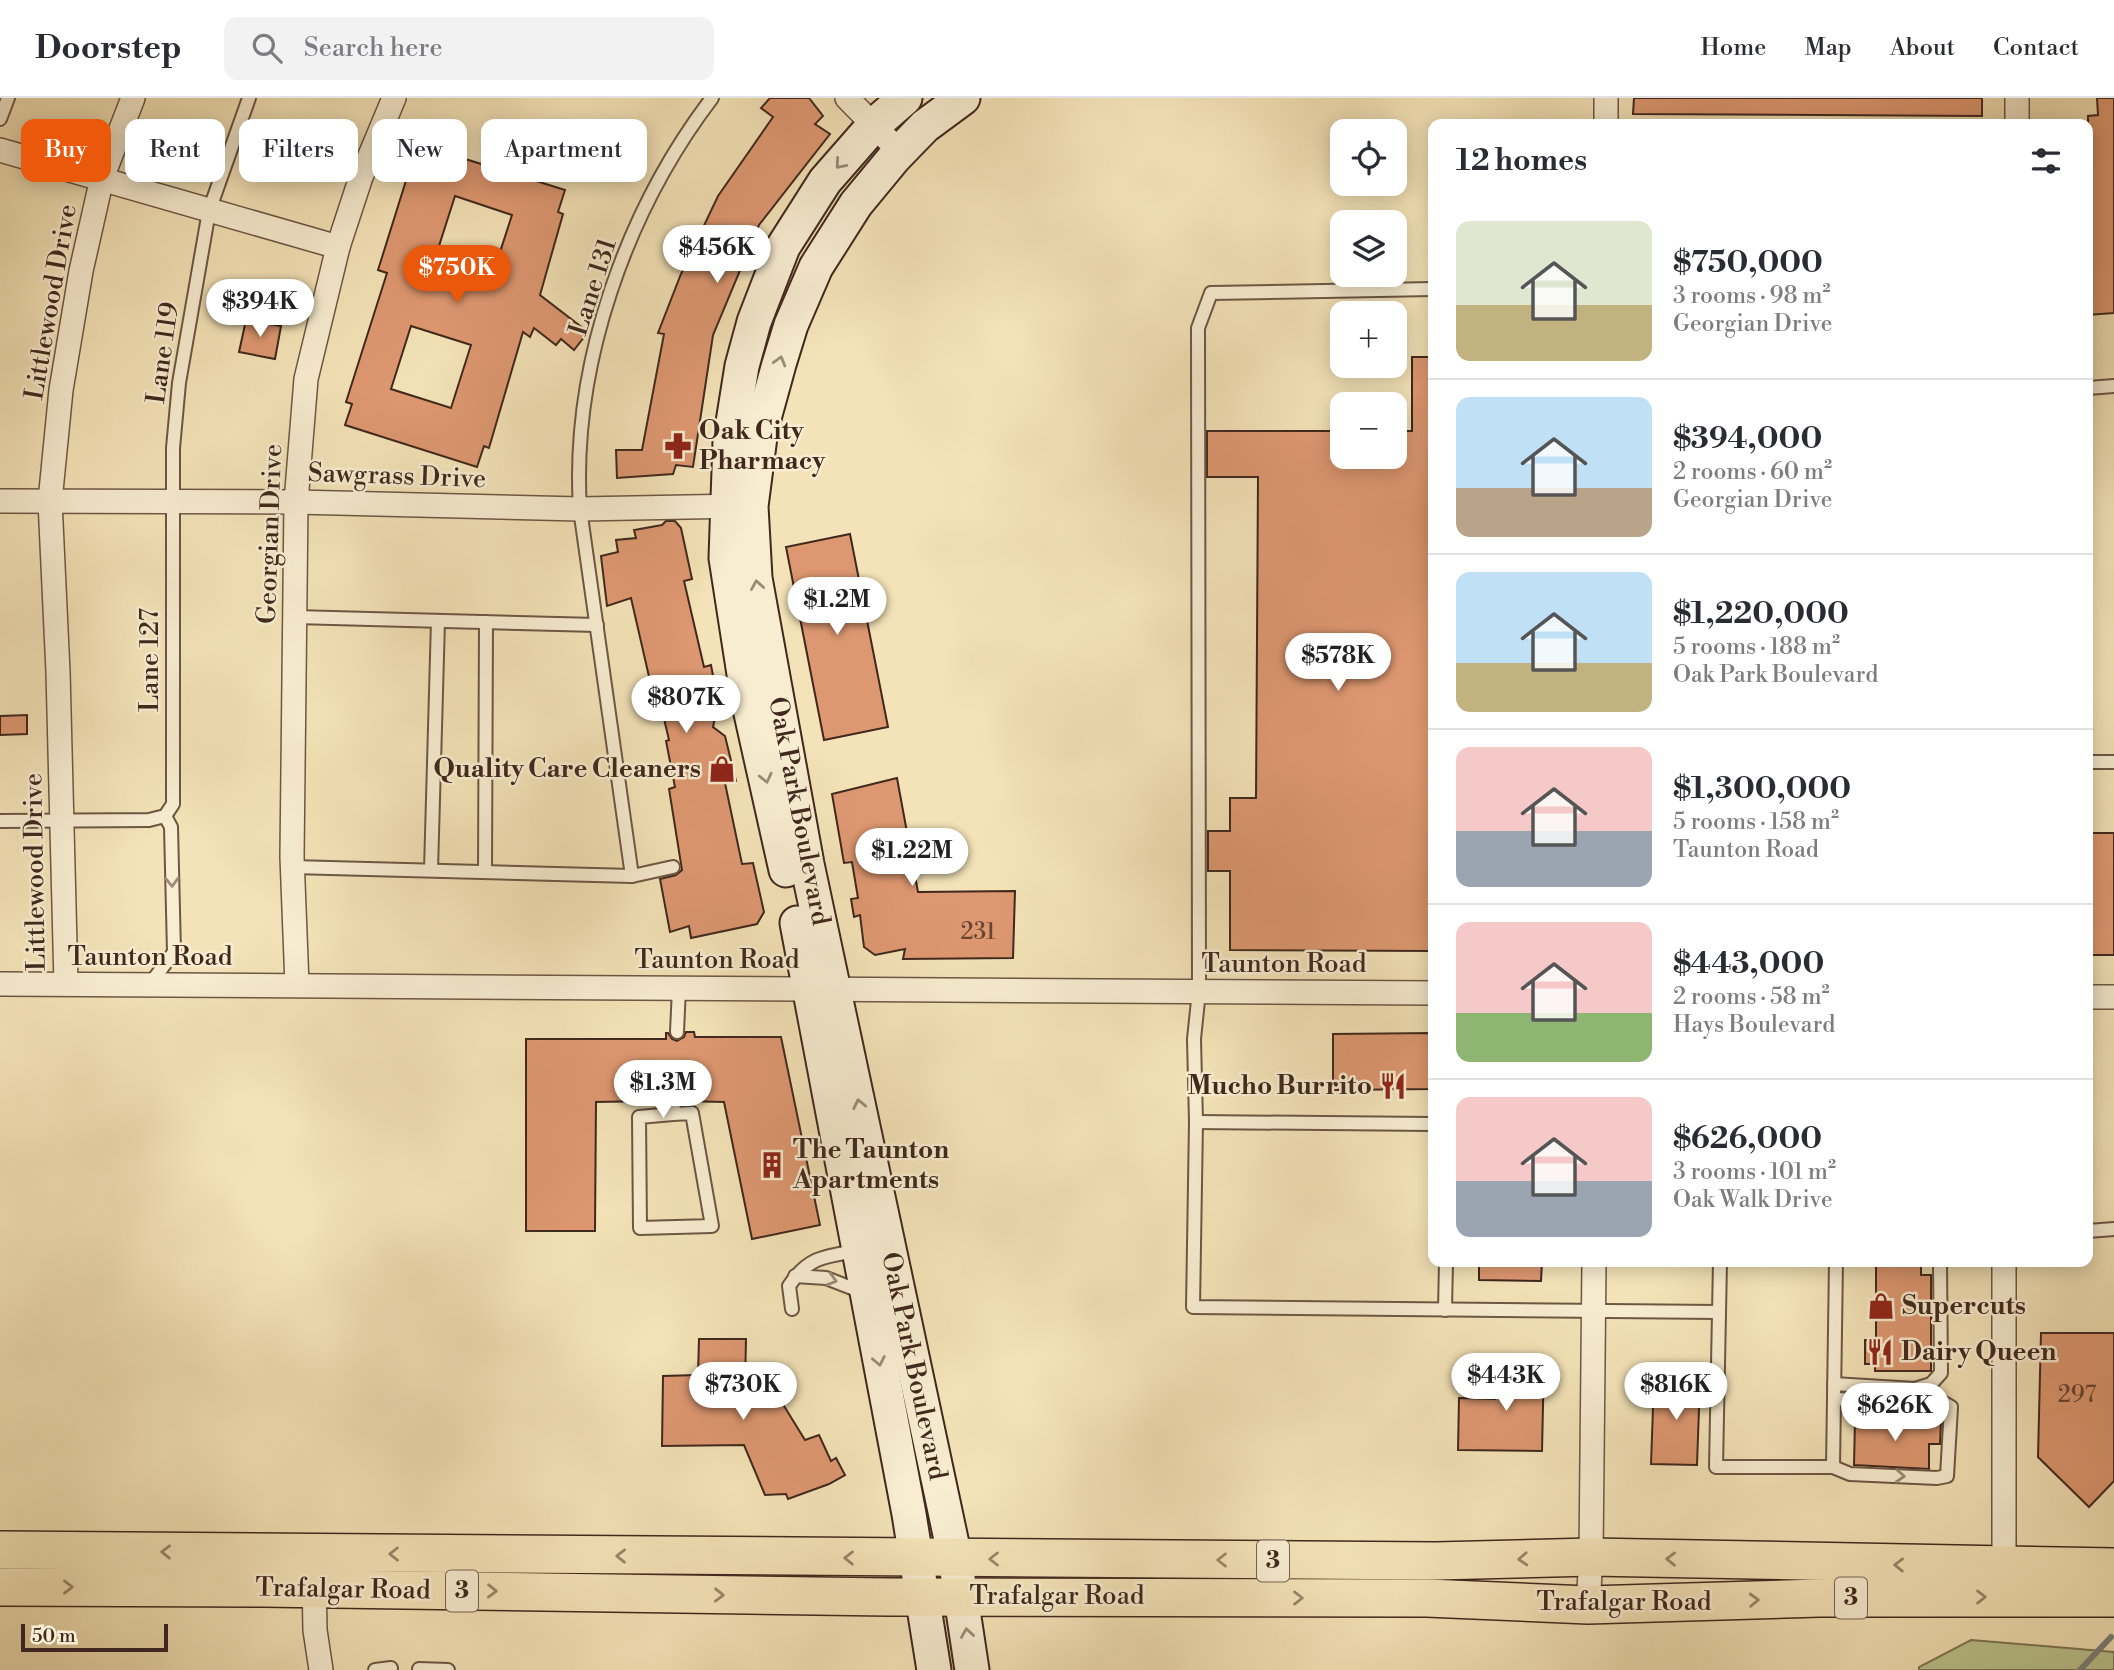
<!DOCTYPE html>
<html lang="en">
<head>
<meta charset="utf-8">
<style>
	body { margin:0; font-family:"Libre Bodoni",serif; background:#f2f2f3; color:#2b2b33; height:100vh; display:flex; flex-direction:column; font-size:26px; white-space:nowrap }
	* { box-sizing:border-box; margin:0 }
	p { font-size:23px; color:#7c7c81 }
	.icon { flex:none; width:38px; height:38px; fill:none; stroke:currentColor; stroke-width:2; stroke-linecap:round; stroke-linejoin:round }
	.map { position:relative; flex:1; overflow:hidden }
	.sheet { position:absolute; left:1428px; top:21px; width:665px; height:1148px; display:flex; flex-direction:column; background:#fff; border-radius:14px; box-shadow:0 4px 18px #0003 }
	.sheet>* { flex:none }
	.top-card { position:absolute; left:21px; top:21px; width:665px; height:63px; display:flex; gap:14px }
	.buttons { position:absolute; left:1330px; top:21px; display:grid; gap:14px }
	.buttons a { display:grid; place-items:center; width:77px; height:77px; border-radius:14px; background:#fff; box-shadow:0 4px 18px #0003; font-size:35px }
	.scale { position:absolute; left:21px; bottom:18px; width:147px; box-sizing:border-box; padding-left:7px; border:4px solid #40281e; border-top:0; font-size:19px; line-height:24px; white-space:nowrap; color:#40281e; -webkit-text-stroke:5px #f8edd1; paint-order:stroke }
	.price { position:absolute; translate:-50% -60px; padding:0 16px; border-radius:24px; background:#fff; color:#222; font-size:23px; line-height:46px; filter:drop-shadow(0 2px 4px #0008) }
	.price::after { content:''; position:absolute; left:50%; top:42px; width:21px; height:16px; margin-left:-10px; background:inherit; clip-path:polygon(0 0,100% 0,50% 100%) }
	.price.selected { background:#ea580c; color:#fff }
	ul { padding:0; list-style:none }
	li { display:flex; align-items:center; gap:21px; height:175px; padding:0 28px }
	li+li { border-top:2px solid #e1e1e2 }
	li span { display:grid; place-items:center; flex:none; width:196px; height:140px; border-radius:14px; color:#555 }
	li>.icon { margin-inline-start:auto }
	span .icon { width:84px; height:84px; fill:#fffc; stroke-width:1 }
	li b { font-size:30px }
	h2 { display:flex; justify-content:space-between; align-items:center; height:84px; padding:0 28px; font-size:30px }
	.pill { padding:0 24px; border-radius:14px; background:#fff; box-shadow:0 4px 18px #0003; font-size:24px; line-height:63px }
	.pill.selected { background:#ea580c; color:#fff }
	header { display:flex; align-items:center; gap:42px; box-sizing:border-box; height:98px; padding:0 35px; background:#fff; border-bottom:2px solid #e1e1e2 }
	header strong { font-size:33px }
	nav { display:flex; gap:38px; margin-inline-start:auto; font-size:24px }
	.search { width:490px; height:63px; background:#f2f2f3; display:flex; align-items:center; gap:18px; box-sizing:border-box; padding:0 24px; border-radius:14px; color:#7c7c81; font-size:26px }
	.map>svg:first-child { display:block }
</style>
</head>
<body>
<header>
<strong>Doorstep</strong>
<div class="search"><svg class="icon" aria-label="search" viewBox="0 0 24 24"><circle cx="10" cy="10" r="6"/><path d="M15 15l6 6"/></svg>Search here</div>
<nav><a>Home</a><a>Map</a><a>About</a><a>Contact</a></nav>
</header>
<div class="map">
<svg width="2114" height="1572" viewBox="0 0 2114 1572">
	<rect width="100%" height="100%" fill="#f4e3b8"/>
	<filter id="stains"><feTurbulence type="fractalNoise" baseFrequency=".00286" numOctaves="4"/><feColorMatrix values="0 0 0 0 .2 0 0 0 0 .09 0 0 0 0 .02 0 0 0 .5 -.17"/></filter>
	<radialGradient id="worn" r=".72"><stop offset=".6" stop-color="#630" stop-opacity="0"/><stop offset="1" stop-color="#630" stop-opacity=".3"/></radialGradient>
	<path fill="#bbc48f" stroke="#7e7656" stroke-width="2" d="M 1971,1542 L 2114,1554 L 2114,1572 L 1919,1572 L 1919,1569 Z"/>
	<g fill="none" stroke-linecap="round" stroke-linejoin="round">
		<path stroke="#7b807c" stroke-width="6" d="M 2080,1572 L 2111,1539"/>
	</g>
	<g fill="#de9871" stroke="#40281e" stroke-width="2" fill-rule="evenodd">
		<path d="M 770,0 L 809,0 L 823,18 L 815,26 L 830,36 L 759,127 L 713,237 L 693,369 L 676,367 L 673,376 L 617,380 L 616,352 L 642,352 L 664,236 L 658,235 L 681,176 L 718,98 L 773,19 L 761,10 Z"/>
		<path d="M 1634,0 L 1982,0 L 1982,18 L 1633,16 Z"/>
		<path d="M 2097,0 L 2114,0 L 2114,215 L 2088,217 L 2088,18 L 2098,17 Z"/>
		<path d="M 433,51 L 565,92 L 558,114 L 563,116 L 540,197 L 588,234 L 574,252 L 561,241 L 556,247 L 534,230 L 530,239 L 523,234 L 489,350 L 484,348 L 477,369 L 345,327 L 352,306 L 346,304 L 387,175 L 378,172 L 415,54 L 431,58 ZM 455,98 L 512,117 L 488,191 L 431,173 ZM 411,228 L 471,247 L 451,310 L 391,291 Z"/>
		<path d="M 246,222 L 281,228 L 275,261 L 239,254 Z"/>
		<path d="M 1412,259 L 1433,259 L 1433,853 L 1230,852 L 1230,773 L 1208,773 L 1208,733 L 1230,733 L 1230,700 L 1256,700 L 1258,379 L 1207,379 L 1207,333 L 1342,333 L 1342,359 L 1395,359 L 1395,333 L 1412,333 Z"/>
		<path d="M 666,423 L 675,423 L 681,430 L 692,481 L 684,483 L 704,569 L 711,567 L 718,604 L 713,629 L 725,638 L 736,683 L 725,685 L 742,766 L 753,765 L 764,814 L 757,826 L 691,840 L 689,828 L 670,834 L 660,781 L 676,777 L 682,772 L 669,691 L 675,689 L 666,643 L 669,642 L 658,595 L 653,596 L 631,500 L 607,508 L 601,458 L 618,454 L 616,442 L 636,440 L 634,432 L 662,427 Z"/>
		<path d="M 850,436 L 888,629 L 824,642 L 786,449 Z"/>
		<path d="M 27,617 L 27,636 L 0,637 L 0,618 Z"/>
		<path d="M 897,680 L 918,794 L 1015,793 L 1013,860 L 903,861 L 905,851 L 875,857 L 864,849 L 860,817 L 854,819 L 851,801 L 858,800 L 852,764 L 844,765 L 832,696 Z"/>
		<rect x="2088" y="735" width="26" height="122"/>
		<path d="M 686,934 L 694,934 L 695,939 L 781,939 L 820,1127 L 752,1141 L 724,1004 L 683,1003 L 679,996 L 674,994 L 667,998 L 665,1007 L 651,1007 L 649,1003 L 596,1004 L 595,1133 L 526,1133 L 526,941 L 666,941 L 666,935 L 668,935 L 672,941 L 677,943 L 684,939 Z"/>
		<path d="M 1433,935 L 1433,991 L 1333,992 L 1333,936 Z"/>
		<path d="M 1479,1164 L 1542,1164 L 1541,1183 L 1479,1182 Z"/>
		<path d="M 1876,1164 L 1921,1164 L 1921,1177 L 1931,1177 L 1931,1273 L 1875,1273 L 1875,1266 L 1865,1266 L 1865,1242 L 1876,1242 Z"/>
		<path d="M 2041,1235 L 2114,1235 L 2114,1383 L 2089,1409 L 2038,1359 Z"/>
		<path d="M 699,1241 L 746,1241 L 745,1288 L 768,1297 L 776,1306 L 781,1303 L 805,1342 L 819,1337 L 831,1363 L 836,1360 L 845,1377 L 829,1386 L 788,1401 L 786,1396 L 765,1397 L 744,1347 L 662,1348 L 663,1278 L 698,1277 Z"/>
		<path d="M 1514,1262 L 1544,1263 L 1542,1353 L 1458,1352 L 1459,1300 L 1495,1301 L 1496,1278 L 1514,1272 Z"/>
		<path d="M 1654,1282 L 1700,1283 L 1697,1367 L 1651,1366 Z"/>
		<path d="M 1855,1322 L 1941,1323 L 1940,1346 L 1929,1346 L 1929,1371 L 1854,1367 Z"/>
	</g>
	<g fill="none" stroke-linecap="round" stroke-linejoin="round">
		<defs>
			<g id="lane">
				<path d="M 0,21 L 8,0"/>
				<path d="M 1433,191 L 1211,195 L 1198,230 L 1199,893 L 1194,941 L 1196,1024 L 1193,1209 L 1719,1214"/>
				<path d="M 2088,290 L 2114,288"/>
				<path d="M 295,519 L 597,527"/>
				<path d="M 2088,664 L 2114,664"/>
				<path d="M 0,723 L 149,722 L 165,718 L 173,706 L 173,350 L 179,285 L 209,113 L 249,0"/>
				<path d="M 292,769 L 632,778 L 580,411 C 571,268 626,113 712,0"/>
				<path d="M 431,772 L 438,523"/>
				<path d="M 485,774 L 486,524"/>
				<path d="M 632,778 L 673,769"/>
				<path d="M 150,886 L 174,854 L 171,729 L 165,718"/>
				<path d="M 677,934 L 679,890"/>
				<path d="M 673,1016 L 639,1019 L 640,1130 L 712,1128 L 692,1015 L 673,1016 L 674,1003"/>
				<path d="M 1196,1024 L 1433,1026"/>
				<path d="M 2088,1133 L 2114,1131"/>
				<path d="M 1720,1164 L 1716,1369 L 1833,1369 L 1836,1164"/>
				<path d="M 795,1178 L 826,1180 L 862,1194"/>
				<path d="M 792,1211 L 789,1188 C 808,1159 825,1158 857,1153"/>
				<path d="M 1445,1212 L 1446,1164"/>
				<path d="M 1834,1286 L 1915,1291 L 1931,1286 L 1941,1275 L 1940,1164"/>
				<path d="M 1833,1369 L 1850,1376 L 1937,1380 L 1947,1378 L 1951,1309 L 1944,1305 L 1834,1301"/>
				<path d="M 419,1571 L 448,1572"/>
				<path d="M 375,1572 L 391,1570"/>
			</g>
			<g id="street">
				<path d="M 847,0 L 900,54"/>
				<path d="M 1606,26 L 1606,0"/>
				<path d="M 2017,26 L 2017,0"/>
				<path d="M 0,52 L 338,149"/>
				<path d="M 0,403 L 296,404 L 580,411 L 741,408"/>
				<path d="M 0,886 L 1433,895"/>
				<path d="M 66,886 L 58,574 L 50,403 L 61,292 L 81,173 L 102,80 L 133,0"/>
				<path d="M 297,887 L 292,759 L 296,404 L 306,281 L 338,149 L 361,79 L 394,0"/>
				<path d="M 2088,899 L 2114,899"/>
				<path d="M 2004,1469 L 2004,1164"/>
				<path d="M 314,1479 L 315,1532 L 321,1572"/>
				<path d="M 1588,1507 L 1591,1459 L 1594,1164"/>
			</g>
			<g id="secondary">
				<path d="M 963,0 L 925,28 L 894,60 L 856,106 L 816,169 L 791,227 L 779,266 L 761,331 L 751,408 L 755,480 L 807,766 L 955,1460 L 972,1572"/>
				<path d="M 786,772 L 748,602 L 726,460 L 730,343 L 742,268 L 754,224 L 783,149 L 825,83 L 874,27 L 905,0"/>
				<path d="M 797,825 L 909,1416 L 934,1572"/>
			</g>
			<g id="primary">
				<path d="M 0,1452 L 1436,1463 L 1591,1459 L 2114,1469"/>
				<path d="M 0,1489 L 262,1490 L 888,1499 L 1427,1500 L 1588,1507 L 1819,1500 L 2114,1500"/>
			</g>
		</defs>
		<use href="#lane" stroke="#6d5744" stroke-width="16"/>
		<use href="#street" stroke="#6d5744" stroke-width="26"/>
		<use href="#secondary" stroke="#40281e" stroke-width="37"/>
		<use href="#primary" stroke="#40281e" stroke-width="40"/>
		<use href="#lane" stroke="#f8edd1" stroke-width="12"/>
		<use href="#street" stroke="#f8edd1" stroke-width="23"/>
		<use href="#secondary" stroke="#f8edd1" stroke-width="33"/>
		<use href="#primary" stroke="#f4e3b8" stroke-width="37"/>
	</g>
	<defs><path id="oneway-chevron" d="M-2-3.5L2.5 0L-2 3.5" fill="none" stroke-width="1.6" stroke-linecap="round" stroke-linejoin="round" transform="scale(1.75)"/></defs>
	<g stroke="#9c8a78">
		<use href="#oneway-chevron" transform="translate(840 66) rotate(131)"/>
		<use href="#oneway-chevron" transform="translate(780 263) rotate(-74)"/>
		<use href="#oneway-chevron" transform="translate(757 487) rotate(-99)"/>
		<use href="#oneway-chevron" transform="translate(766 680) rotate(77)"/>
		<use href="#oneway-chevron" transform="translate(172 784) rotate(88)"/>
		<use href="#oneway-chevron" transform="translate(859 1006) rotate(-102)"/>
		<use href="#oneway-chevron" transform="translate(832 1182) rotate(16)"/>
		<use href="#oneway-chevron" transform="translate(879 1263) rotate(79)"/>
		<use href="#oneway-chevron" transform="translate(1900 1378) rotate(3)"/>
		<use href="#oneway-chevron" transform="translate(967 1535) rotate(-99)"/>
	</g>
	<g stroke="#9a866b">
		<use href="#oneway-chevron" transform="translate(166 1454) rotate(-179)"/>
		<use href="#oneway-chevron" transform="translate(394 1456) rotate(-180)"/>
		<use href="#oneway-chevron" transform="translate(621 1458) rotate(-179)"/>
		<use href="#oneway-chevron" transform="translate(849 1460) rotate(-179)"/>
		<use href="#oneway-chevron" transform="translate(994 1461) rotate(-180)"/>
		<use href="#oneway-chevron" transform="translate(1523 1461) rotate(177)"/>
		<use href="#oneway-chevron" transform="translate(1671 1461) rotate(-179)"/>
		<use href="#oneway-chevron" transform="translate(1222 1462) rotate(-180)"/>
		<use href="#oneway-chevron" transform="translate(1899 1467) rotate(-179)"/>
		<use href="#oneway-chevron" transform="translate(68 1489)"/>
		<use href="#oneway-chevron" transform="translate(492 1493) rotate(1)"/>
		<use href="#oneway-chevron" transform="translate(719 1497) rotate(1)"/>
		<use href="#oneway-chevron" transform="translate(1981 1499)"/>
		<use href="#oneway-chevron" transform="translate(1298 1500)"/>
		<use href="#oneway-chevron" transform="translate(1754 1502) rotate(-2)"/>
	</g>
	<defs>
		<symbol id="pharmacy-bare" viewBox="-9 -9 18 18"><path d="M-2-6h4v4h4v4h-4v4h-4v-4h-4v-4h4Z" fill="#8f2418" stroke="#f8edd1" stroke-width="2.5" paint-order="stroke"/></symbol>
		<symbol id="shop-bare" viewBox="-9 -9 18 18"><path d="M-5-2.5h2.3a2.7 3.5 0 0 1 5.4 0H5L5.5 6h-11ZM-1.5-2.5h3a1.5 2.3 0 0 0-3 0Z" fill="#8f2418" stroke="#f8edd1" stroke-width="2.5" paint-order="stroke"/></symbol>
		<symbol id="restaurant-bare" viewBox="-9 -9 18 18"><path d="M-5-6h1v4h1v-4h1v4h1v-4h1v5L-1.5 .5V6h-2V.5L-5-1ZM5-6V6H3V1.5H1.5Q1.5-4 5-6Z" fill="#8f2418" stroke="#f8edd1" stroke-width="2.5" paint-order="stroke"/></symbol>
		<symbol id="building-bare" viewBox="-9 -9 18 18"><path d="M-4-6H4V6H1V3H-1V6H-4ZM-2.5-4.3h1.7v1.8h-1.7ZM.8-4.3h1.7v1.8H.8ZM-2.5-1h1.7V.8h-1.7ZM.8-1h1.7V.8H.8Z" fill="#8f2418" stroke="#f8edd1" stroke-width="2.5" paint-order="stroke"/></symbol>
	</defs>
	<g fill-rule="evenodd">
		<use href="#pharmacy-bare" x="659" y="329" width="38" height="38"/>
		<use href="#shop-bare" x="703" y="652" width="38" height="38"/>
		<use href="#restaurant-bare" x="1374" y="969" width="38" height="38"/>
		<use href="#building-bare" x="753" y="1048" width="38" height="38"/>
		<use href="#shop-bare" x="1862" y="1189" width="38" height="38"/>
		<use href="#restaurant-bare" x="1861" y="1235" width="38" height="38"/>
	</g>
	<g text-anchor="middle" dominant-baseline="central" stroke-width="5" stroke-linejoin="round" paint-order="stroke">
		<g font-size="23" fill="#684433">
			<text x="978" y="834">231</text>
			<text x="2077" y="1297">297</text>
		</g>
		<g fill="#f8edd1" stroke="#776354" stroke-width="2">
			<rect x="1257" y="1442.5" width="32" height="41" rx="5"/>
			<rect x="446" y="1472.5" width="32" height="41" rx="5"/>
			<rect x="1835" y="1479.5" width="32" height="41" rx="5"/>
		</g>
		<g font-size="24" font-weight="bold" fill="#40281e">
			<text x="1273" y="1463">3</text>
			<text x="462" y="1493">3</text>
			<text x="1851" y="1500">3</text>
		</g>
		<g font-size="26" fill="#40281e" stroke="#f8edd1">
			<text transform="translate(593 189) rotate(-72)">Lane 131</text>
			<text transform="translate(51 204) rotate(-80)">Littlewood Drive</text>
			<text transform="translate(163 255) rotate(-82)">Lane 119</text>
			<text transform="translate(397 378) rotate(2)">Sawgrass Drive</text>
			<text transform="translate(270 436) rotate(-88)">Georgian Drive</text>
			<text transform="translate(150 562) rotate(-90)">Lane 127</text>
			<text transform="translate(799 713) rotate(79)">Oak Park Boulevard</text>
			<text transform="translate(35 774) rotate(-91)">Littlewood Drive</text>
			<text x="150" y="859">Taunton Road</text>
			<text x="717" y="862">Taunton Road</text>
			<text x="1284" y="866">Taunton Road</text>
			<text transform="translate(914 1268) rotate(78)">Oak Park Boulevard</text>
			<text transform="translate(343 1491) rotate(1)">Trafalgar Road</text>
			<text x="1057" y="1498">Trafalgar Road</text>
			<text x="1624" y="1504">Trafalgar Road</text>
		</g>
		<g font-size="26" font-weight="bold" fill="#40281e" stroke="#f8edd1" text-anchor="start">
			<text x="699" y="333">Oak City<tspan x="699" dy="30">Pharmacy</tspan></text>
			<text x="701" y="671" text-anchor="end">Quality Care Cleaners</text>
			<text x="1372" y="988" text-anchor="end">Mucho Burrito</text>
			<text x="793" y="1052">The Taunton<tspan x="793" dy="30">Apartments</tspan></text>
			<text x="1902" y="1208">Supercuts</text>
			<text x="1901" y="1254">Dairy Queen</text>
		</g>
	</g>
	<rect width="100%" height="100%" filter="url(#stains)"/>
	<rect width="100%" height="100%" fill="url(#worn)"/>
</svg>
<div class="buttons">
<a><svg class="icon" aria-label="locate" viewBox="0 0 24 24"><circle cx="12" cy="12" r="6"/><path d="M12 2v4M12 18v4M2 12h4M18 12h4"/></svg></a>
<a><svg class="icon" aria-label="layers" viewBox="0 0 24 24"><path d="M12 4l9 5-9 5-9-5zM3 14l9 5 9-5"/></svg></a>
<a>+</a>
<a>−</a>
</div>
<div class="scale">50 m</div>
<b class="price" style="left:717px;top:187px">$456K</b>
<b class="price selected" style="left:457px;top:207px">$750K</b>
<b class="price" style="left:260px;top:241px">$394K</b>
<b class="price" style="left:837px;top:539px">$1.2M</b>
<b class="price" style="left:1338px;top:595px">$578K</b>
<b class="price" style="left:686px;top:637px">$807K</b>
<b class="price" style="left:912px;top:790px">$1.22M</b>
<b class="price" style="left:663px;top:1022px">$1.3M</b>
<b class="price" style="left:1506px;top:1315px">$443K</b>
<b class="price" style="left:743px;top:1324px">$730K</b>
<b class="price" style="left:1676px;top:1324px">$816K</b>
<b class="price" style="left:1895px;top:1345px">$626K</b>
<div class="top-card">
<a class="pill selected">Buy</a>
<a class="pill">Rent</a>
<a class="pill">Filters</a>
<a class="pill">New</a>
<a class="pill">Apartment</a>
</div>
<section class="sheet">
<h2>12 homes<svg class="icon" aria-label="filters" viewBox="0 0 24 24"><path d="M4 7h16M4 17h16"/><circle cx="9" cy="7" r="2"/><circle cx="15" cy="17" r="2"/></svg></h2>
<ul>
<li><span style="background:linear-gradient(#dfe7d0 60%,#c2b280 0)"><svg class="icon" aria-label="home" viewBox="0 0 24 24"><path d="M3 11l9-7 9 7M6 9v11h12V9"/></svg></span><div><b>$750,000</b><p>3 rooms · 98 m²</p><p>Georgian Drive</p></div></li>
<li><span style="background:linear-gradient(#bfe0f5 65%,#b9a48a 0)"><svg class="icon" aria-label="home" viewBox="0 0 24 24"><path d="M3 11l9-7 9 7M6 9v11h12V9"/></svg></span><div><b>$394,000</b><p>2 rooms · 60 m²</p><p>Georgian Drive</p></div></li>
<li><span style="background:linear-gradient(#bfe0f5 65%,#c2b280 0)"><svg class="icon" aria-label="home" viewBox="0 0 24 24"><path d="M3 11l9-7 9 7M6 9v11h12V9"/></svg></span><div><b>$1,220,000</b><p>5 rooms · 188 m²</p><p>Oak Park Boulevard</p></div></li>
<li><span style="background:linear-gradient(#f6c9c9 60%,#9aa5b1 0)"><svg class="icon" aria-label="home" viewBox="0 0 24 24"><path d="M3 11l9-7 9 7M6 9v11h12V9"/></svg></span><div><b>$1,300,000</b><p>5 rooms · 158 m²</p><p>Taunton Road</p></div></li>
<li><span style="background:linear-gradient(#f6c9c9 65%,#8fb573 0)"><svg class="icon" aria-label="home" viewBox="0 0 24 24"><path d="M3 11l9-7 9 7M6 9v11h12V9"/></svg></span><div><b>$443,000</b><p>2 rooms · 58 m²</p><p>Hays Boulevard</p></div></li>
<li><span style="background:linear-gradient(#f6c9c9 60%,#9aa5b1 0)"><svg class="icon" aria-label="home" viewBox="0 0 24 24"><path d="M3 11l9-7 9 7M6 9v11h12V9"/></svg></span><div><b>$626,000</b><p>3 rooms · 101 m²</p><p>Oak Walk Drive</p></div></li>
</ul>
</section>
</div>
</body>
</html>
